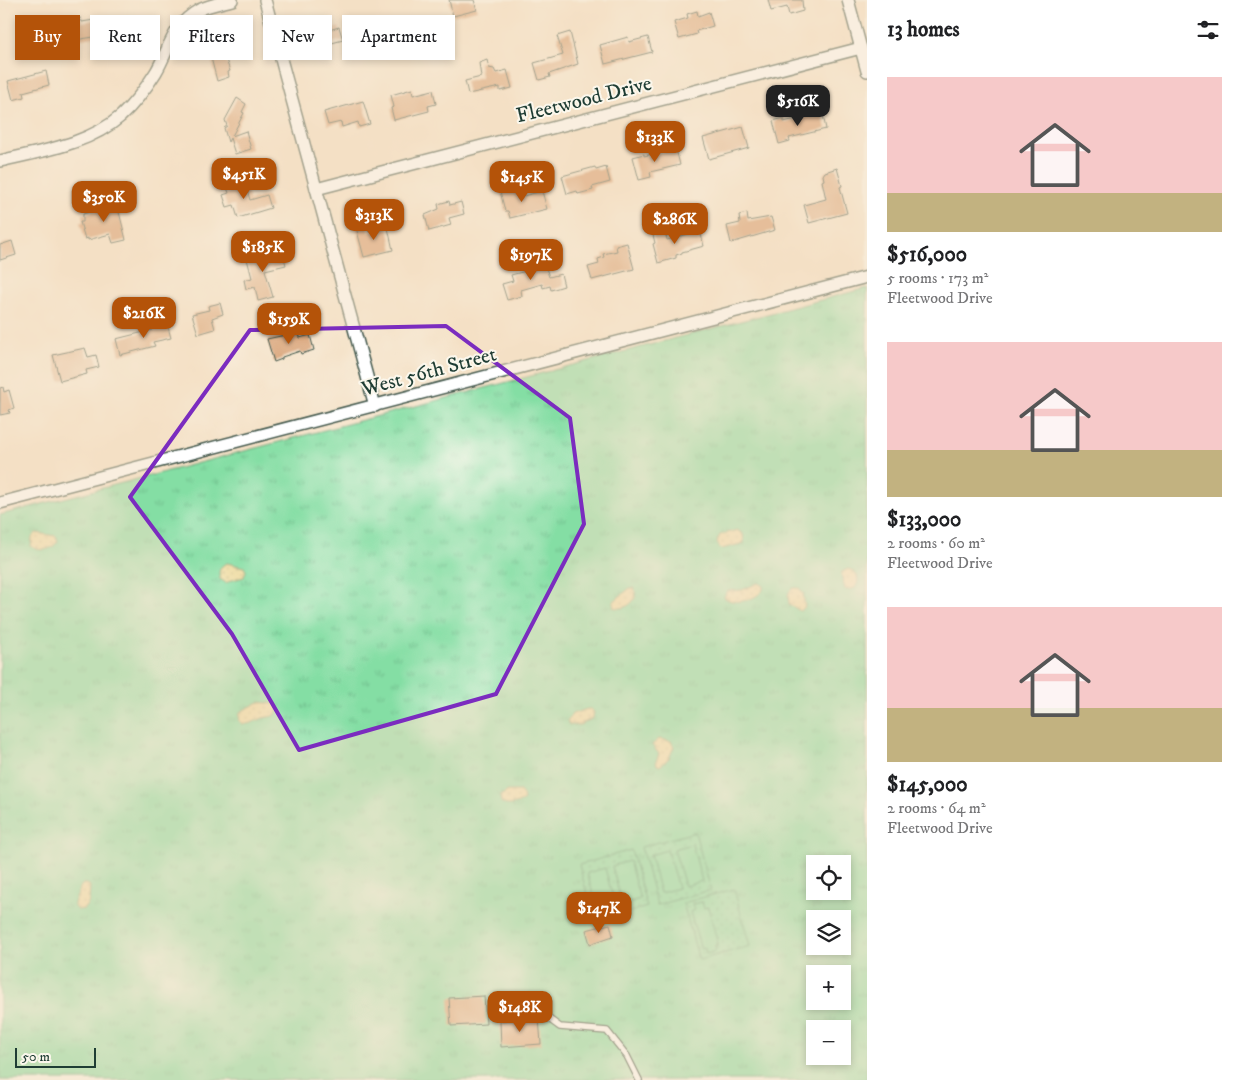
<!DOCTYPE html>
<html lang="en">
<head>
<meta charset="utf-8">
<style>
	body { margin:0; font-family:"IM FELL DW Pica",serif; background:#f6f6f6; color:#202124; height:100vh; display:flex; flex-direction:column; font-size:19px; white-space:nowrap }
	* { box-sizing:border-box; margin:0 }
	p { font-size:16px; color:#757577 }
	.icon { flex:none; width:28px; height:28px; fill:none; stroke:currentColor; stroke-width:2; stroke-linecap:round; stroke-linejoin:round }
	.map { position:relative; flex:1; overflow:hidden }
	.side { display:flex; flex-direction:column; background:#fff; width:375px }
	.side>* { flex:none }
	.top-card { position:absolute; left:15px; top:15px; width:475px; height:45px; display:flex; gap:10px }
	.buttons { position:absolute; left:806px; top:855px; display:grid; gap:10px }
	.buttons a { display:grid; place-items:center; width:45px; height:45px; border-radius:0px; background:#fff; box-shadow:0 2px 8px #0003; font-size:25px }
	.scale { position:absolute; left:15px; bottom:12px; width:81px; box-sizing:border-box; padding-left:5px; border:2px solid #1f3d34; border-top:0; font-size:14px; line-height:18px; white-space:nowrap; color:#1f3d34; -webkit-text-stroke:4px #fbf7ec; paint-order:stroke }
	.price { position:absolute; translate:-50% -42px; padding:0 11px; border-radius:10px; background:#b45309; color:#fff; font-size:16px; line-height:32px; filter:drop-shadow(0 1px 2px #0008) }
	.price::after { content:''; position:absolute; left:50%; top:30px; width:15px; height:11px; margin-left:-8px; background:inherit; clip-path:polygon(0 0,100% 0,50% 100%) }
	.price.current { background:#222; color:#fff }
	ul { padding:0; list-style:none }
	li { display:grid; align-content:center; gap:10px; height:265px; padding:0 20px }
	li span { display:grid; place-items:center; height:155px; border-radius:0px; color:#555 }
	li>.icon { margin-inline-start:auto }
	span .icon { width:90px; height:90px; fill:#fffc; stroke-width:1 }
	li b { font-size:21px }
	h2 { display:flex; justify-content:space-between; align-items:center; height:60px; padding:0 20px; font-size:21px }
	.pill { padding:0 18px; border-radius:0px; background:#fff; box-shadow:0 2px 8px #0003; font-size:18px; line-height:45px }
	.pill.current { background:#b45309; color:#fff }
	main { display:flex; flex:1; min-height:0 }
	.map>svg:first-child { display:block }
</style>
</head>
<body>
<main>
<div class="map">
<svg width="867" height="1080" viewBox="0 0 867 1080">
	<defs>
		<pattern id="grass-tufts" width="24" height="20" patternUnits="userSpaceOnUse" patternTransform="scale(1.25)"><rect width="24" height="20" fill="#84dea4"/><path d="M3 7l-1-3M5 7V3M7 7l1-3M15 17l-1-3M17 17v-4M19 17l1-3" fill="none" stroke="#72bf8e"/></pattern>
		<pattern id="sand-dots" width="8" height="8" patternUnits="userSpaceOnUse" patternTransform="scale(1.25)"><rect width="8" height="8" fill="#eeda9e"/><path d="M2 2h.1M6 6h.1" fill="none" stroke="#ccbc89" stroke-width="1.8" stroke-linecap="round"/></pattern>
		<pattern id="park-dots" width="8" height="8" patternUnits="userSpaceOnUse" patternTransform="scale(1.25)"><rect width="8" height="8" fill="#84dea4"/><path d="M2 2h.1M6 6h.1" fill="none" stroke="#72bf8e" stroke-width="1.8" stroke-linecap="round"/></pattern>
	</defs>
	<rect width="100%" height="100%" fill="#fbf7ec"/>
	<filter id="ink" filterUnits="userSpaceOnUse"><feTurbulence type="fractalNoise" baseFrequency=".02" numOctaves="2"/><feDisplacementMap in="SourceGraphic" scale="10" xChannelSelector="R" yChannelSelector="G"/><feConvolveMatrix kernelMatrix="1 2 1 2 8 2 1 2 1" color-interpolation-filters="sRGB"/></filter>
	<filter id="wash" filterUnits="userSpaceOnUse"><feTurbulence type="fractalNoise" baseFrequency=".0096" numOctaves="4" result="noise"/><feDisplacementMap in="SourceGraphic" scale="20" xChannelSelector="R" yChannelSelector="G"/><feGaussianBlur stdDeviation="1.12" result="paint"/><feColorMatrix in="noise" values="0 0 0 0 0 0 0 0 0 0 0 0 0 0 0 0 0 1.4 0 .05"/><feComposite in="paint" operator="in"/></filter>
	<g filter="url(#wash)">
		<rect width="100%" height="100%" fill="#f4e0c5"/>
		<path fill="url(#grass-tufts)" stroke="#528e6c" fill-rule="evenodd" d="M 867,288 L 867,1080 L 0,1080 L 0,515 ZM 815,864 L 842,864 L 842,891 L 815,891 ZM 815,919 L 842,919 L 842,946 L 815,946 ZM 815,974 L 842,974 L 842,1001 L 815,1001 ZM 815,1029 L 842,1029 L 842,1056 L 815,1056 Z"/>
		<g fill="url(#sand-dots)" stroke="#868c69">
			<path d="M 737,530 L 743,534 L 744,543 L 722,549 L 719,548 L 717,541 L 720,535 Z"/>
			<path d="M 36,533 L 56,536 L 58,541 C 52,550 40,553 31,546 L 32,537 Z"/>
			<path d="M 227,563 L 244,567 L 246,571 L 244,577 L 232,580 L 226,583 L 220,579 C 218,572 219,566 227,563 Z"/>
			<path d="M 848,569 C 857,571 861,579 855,588 L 847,590 L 845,589 L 841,574 L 842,572 Z"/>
			<path d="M 758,583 L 763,585 L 763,590 C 756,600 733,606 724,597 L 727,591 L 742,590 Z"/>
			<path d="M 630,588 L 634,588 C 641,600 624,612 613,607 L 614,601 Z"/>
			<path d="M 793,588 L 799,588 L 803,593 L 805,607 L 800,611 L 789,604 C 788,597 787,592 793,588 Z"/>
			<path d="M 259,702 L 275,704 L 278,707 C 278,711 278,712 275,715 C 272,717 267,717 263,718 C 255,721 235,733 240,712 Z"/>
			<path d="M 587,709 L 591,709 L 594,712 L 593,718 L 580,725 L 569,725 L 567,721 L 572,714 Z"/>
			<path d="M 659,739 L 671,741 L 674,747 L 669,758 L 660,766 L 657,765 L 656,761 L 659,754 L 652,745 Z"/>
			<path d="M 508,791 L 520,791 L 523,795 L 524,800 C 518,804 506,808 501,802 L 500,796 Z"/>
			<path d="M 83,884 L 87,884 L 90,886 L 89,902 L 84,909 L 77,910 L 74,907 C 73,900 79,895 80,887 Z"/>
		</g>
		<g fill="url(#park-dots)" stroke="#528e6c">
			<path d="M 695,832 L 711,890 L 657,905 L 641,847 Z"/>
			<path d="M 631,850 L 647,907 L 595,922 L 579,865 Z"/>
			<path d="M 734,889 L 750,946 L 699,960 L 683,903 Z"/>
		</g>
		<g fill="#84dea4" stroke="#528e6c">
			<path d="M 692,844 L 702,881 L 685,886 L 674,849 Z"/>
			<path d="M 667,850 L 678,888 L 660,893 L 650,855 Z"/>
			<path d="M 629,861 L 640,899 L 622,904 L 612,866 Z"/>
			<path d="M 605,868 L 615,906 L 598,911 L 587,873 Z"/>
			<path d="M 702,902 L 704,908 L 708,907 L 718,944 L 715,945 L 716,951 L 706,954 L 705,948 L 701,949 L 690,912 L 694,910 L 692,904 Z"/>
		</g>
		<g id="blocks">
			<g fill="#d49666">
				<path d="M 449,0 L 474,0 L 477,10 L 453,16 Z"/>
				<path d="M 768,0 L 802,0 L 803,11 L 789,15 L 787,7 L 771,11 Z"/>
				<path d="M 697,11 L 698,16 L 709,12 L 713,26 L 696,31 L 697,34 L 679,39 L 674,22 L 688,18 L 687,14 Z"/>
				<path d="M 81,18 L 82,22 L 106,18 L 109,31 L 99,34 L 100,36 L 75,40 L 70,21 Z"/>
				<path d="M 339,27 L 343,40 L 328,44 L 330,51 L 319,54 L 317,48 L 306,51 L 301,34 L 311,31 L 312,35 Z"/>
				<path d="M 570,32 L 578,64 L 549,74 L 550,77 L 539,80 L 534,63 L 563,55 L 557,36 Z"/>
				<path d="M 628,37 L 629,42 L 648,37 L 652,52 L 605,64 L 600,45 Z"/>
				<path d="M 220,43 L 230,71 L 228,72 L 229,77 L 217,81 L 208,46 Z"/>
				<path d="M 487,60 L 489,68 L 494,69 L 496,73 L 507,70 L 512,88 L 500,91 L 500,87 L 468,94 L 465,81 L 481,77 L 479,63 Z"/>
				<path d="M 46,71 L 49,85 L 23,92 L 24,97 L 13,100 L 8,81 Z"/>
				<path d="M 412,89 L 413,95 L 433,90 L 436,104 L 428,106 L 429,111 L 394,120 L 391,108 L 394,107 L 391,95 Z"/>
				<path d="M 237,98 L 246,104 L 242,112 L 244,113 L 232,136 L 246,131 L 251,149 L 235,154 L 230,138 L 228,142 L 224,128 L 227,126 L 225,120 Z"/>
				<path d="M 363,101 L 370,124 L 359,127 L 358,122 L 342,127 L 341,122 L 328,125 L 324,112 Z"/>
				<path d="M 811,115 L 812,117 L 823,115 L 826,129 L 789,138 L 790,141 L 779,144 L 773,121 L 784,118 L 784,122 Z"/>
				<path d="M 743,127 L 749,148 L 709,159 L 703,138 Z"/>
				<path d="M 676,149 L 680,165 L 650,172 L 651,177 L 639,180 L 633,157 L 644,154 L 644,156 Z"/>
				<path d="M 595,167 L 596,170 L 606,167 L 610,182 L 592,187 L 593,190 L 578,194 L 577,191 L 567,194 L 562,176 Z"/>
				<path d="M 837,168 L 842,186 L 840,187 L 847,213 L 809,223 L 804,205 L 826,199 L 822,181 L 824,180 L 823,175 L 825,172 Z"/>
				<path d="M 244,179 L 250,200 L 267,195 L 271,208 L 238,218 L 234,205 L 227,207 L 223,195 L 229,193 L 226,185 Z"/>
				<path d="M 518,187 L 520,197 L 542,191 L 547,209 L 510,218 L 508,211 L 505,211 L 500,191 Z"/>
				<path d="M 114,201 L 117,204 L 126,240 L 113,243 L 110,234 L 88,240 L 88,238 L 85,239 L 80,222 L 83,222 L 83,214 L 104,208 L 102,205 Z"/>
				<path d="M 449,201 L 450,205 L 461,202 L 464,214 L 449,218 L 451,225 L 429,231 L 425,215 L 439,209 L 438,204 Z"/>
				<path d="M 747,213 L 748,221 L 771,217 L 775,230 L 731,243 L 727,226 L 740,223 L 739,215 Z"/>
				<path d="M 367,224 L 369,232 L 388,228 L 393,250 L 364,257 L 356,227 Z"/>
				<path d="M 700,231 L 704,246 L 682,252 L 682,253 L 676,255 L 676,258 L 658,263 L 653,244 L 655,243 L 653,235 L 665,232 L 667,240 Z"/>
				<path d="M 12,241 L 16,255 L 0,260 L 0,245 Z"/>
				<path d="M 627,243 L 634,269 L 592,280 L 588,267 L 599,264 L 598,259 L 604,257 L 603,254 L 617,251 L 616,246 Z"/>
				<path d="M 282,251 L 286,265 L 265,270 L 273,297 L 258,301 L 255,287 L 246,289 L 244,280 L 252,278 L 247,259 Z"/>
				<path d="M 533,262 L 535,268 L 545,265 L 549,277 L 561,274 L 564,286 L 551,290 L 550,286 L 543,288 L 542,284 L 521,290 L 522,296 L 507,300 L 502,284 L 513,281 L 511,275 L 526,271 L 524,264 Z"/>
				<path d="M 220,303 L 223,314 L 212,318 L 215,329 L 198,334 L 192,314 L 209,310 L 208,306 Z"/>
				<path d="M 166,320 L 171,338 L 153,342 L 155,346 L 120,355 L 116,339 L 152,330 L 151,324 Z"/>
				<path d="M 299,332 L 300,338 L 310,335 L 314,350 L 301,354 L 300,351 L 282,357 L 282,359 L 274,362 L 267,339 Z"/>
				<path d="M 85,348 L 88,357 L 96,355 L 99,367 L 86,370 L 87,374 L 60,381 L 53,355 Z"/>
				<path d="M 3,387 L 4,392 L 9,390 L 14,408 L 9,410 L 10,413 L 0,415 L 0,388 Z"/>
				<path d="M 610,924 L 613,936 L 590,944 L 586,930 Z"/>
				<path d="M 484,996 L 486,1024 L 451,1026 L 449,998 Z"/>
				<path d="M 539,1018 L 541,1044 L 501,1047 L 500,1021 Z"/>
			</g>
		</g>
	</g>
	<g filter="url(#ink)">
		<use href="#blocks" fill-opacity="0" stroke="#3f554a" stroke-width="1"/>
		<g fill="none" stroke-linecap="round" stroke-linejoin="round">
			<defs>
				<path id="service" d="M 503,1007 L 530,1005 L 560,1027 L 607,1031 L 627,1056 L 639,1080"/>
				<g id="minor">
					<path d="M 265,0 L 375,406"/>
					<path d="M 848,0 L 867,71"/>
					<path d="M 0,161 C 41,151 88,145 121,116 C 135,103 146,88 156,72 C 170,48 172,25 199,10 C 209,5 221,3 232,0"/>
					<path d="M 316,189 L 861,48"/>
					<path d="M 0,503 L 867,277"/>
				</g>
			</defs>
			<use href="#service" stroke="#3f554a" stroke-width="8"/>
			<use href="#minor" stroke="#3f554a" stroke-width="14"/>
			<use href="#service" stroke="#fff" stroke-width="5.5"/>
			<use href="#minor" stroke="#fff" stroke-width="11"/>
		</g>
	</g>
	<path d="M0 0H867V1080H0ZM 446,326 L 570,418 L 584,524 L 496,694 L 299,750 L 232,634 L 130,497 L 250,330 Z" fill="#f4e0c5" fill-opacity=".55" fill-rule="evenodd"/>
	<path fill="none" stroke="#7b2cbf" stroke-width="4" stroke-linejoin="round" d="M 446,326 L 570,418 L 584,524 L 496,694 L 299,750 L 232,634 L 130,497 L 250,330 Z"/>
	<g text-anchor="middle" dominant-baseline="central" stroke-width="4" stroke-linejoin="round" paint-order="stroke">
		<g font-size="21" fill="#1f3d34" stroke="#fbf7ec">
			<text transform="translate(584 100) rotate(-14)">Fleetwood Drive</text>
			<text transform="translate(429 372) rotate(-15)">West 56th Street</text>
		</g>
	</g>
</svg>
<div class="buttons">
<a><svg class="icon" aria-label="locate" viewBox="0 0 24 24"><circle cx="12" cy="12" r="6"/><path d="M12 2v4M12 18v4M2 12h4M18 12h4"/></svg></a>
<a><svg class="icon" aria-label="layers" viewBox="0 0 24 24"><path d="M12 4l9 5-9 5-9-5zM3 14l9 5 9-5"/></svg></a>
<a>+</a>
<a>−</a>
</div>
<div class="scale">50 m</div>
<b class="price current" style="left:798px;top:127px">$516K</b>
<b class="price" style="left:655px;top:163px">$133K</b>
<b class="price" style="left:244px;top:200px">$451K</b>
<b class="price" style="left:522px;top:203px">$145K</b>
<b class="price" style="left:104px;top:223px">$350K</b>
<b class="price" style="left:374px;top:241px">$313K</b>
<b class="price" style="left:675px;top:245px">$286K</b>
<b class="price" style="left:263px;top:273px">$185K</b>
<b class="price" style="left:531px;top:281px">$197K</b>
<b class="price" style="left:144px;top:339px">$216K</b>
<b class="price" style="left:289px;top:345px">$159K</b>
<b class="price" style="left:599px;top:934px">$147K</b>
<b class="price" style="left:520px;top:1033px">$148K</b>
<div class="top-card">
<a class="pill current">Buy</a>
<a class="pill">Rent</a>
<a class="pill">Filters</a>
<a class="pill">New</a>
<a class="pill">Apartment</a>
</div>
</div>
<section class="side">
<h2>13 homes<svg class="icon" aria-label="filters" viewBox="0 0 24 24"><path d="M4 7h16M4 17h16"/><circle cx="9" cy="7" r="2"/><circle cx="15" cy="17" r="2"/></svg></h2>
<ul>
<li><span style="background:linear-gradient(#f6c9c9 75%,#c2b280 0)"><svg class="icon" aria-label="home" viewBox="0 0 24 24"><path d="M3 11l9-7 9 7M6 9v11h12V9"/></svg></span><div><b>$516,000</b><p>5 rooms · 173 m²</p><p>Fleetwood Drive</p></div></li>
<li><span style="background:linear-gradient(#f6c9c9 70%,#c2b280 0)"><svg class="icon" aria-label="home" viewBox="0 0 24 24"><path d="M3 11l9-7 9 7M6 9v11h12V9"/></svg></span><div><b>$133,000</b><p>2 rooms · 60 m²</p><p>Fleetwood Drive</p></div></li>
<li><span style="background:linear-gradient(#f6c9c9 65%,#c2b280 0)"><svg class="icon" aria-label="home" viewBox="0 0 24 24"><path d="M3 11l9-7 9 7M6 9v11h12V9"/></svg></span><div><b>$145,000</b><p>2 rooms · 64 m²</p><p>Fleetwood Drive</p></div></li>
</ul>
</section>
</main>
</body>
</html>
